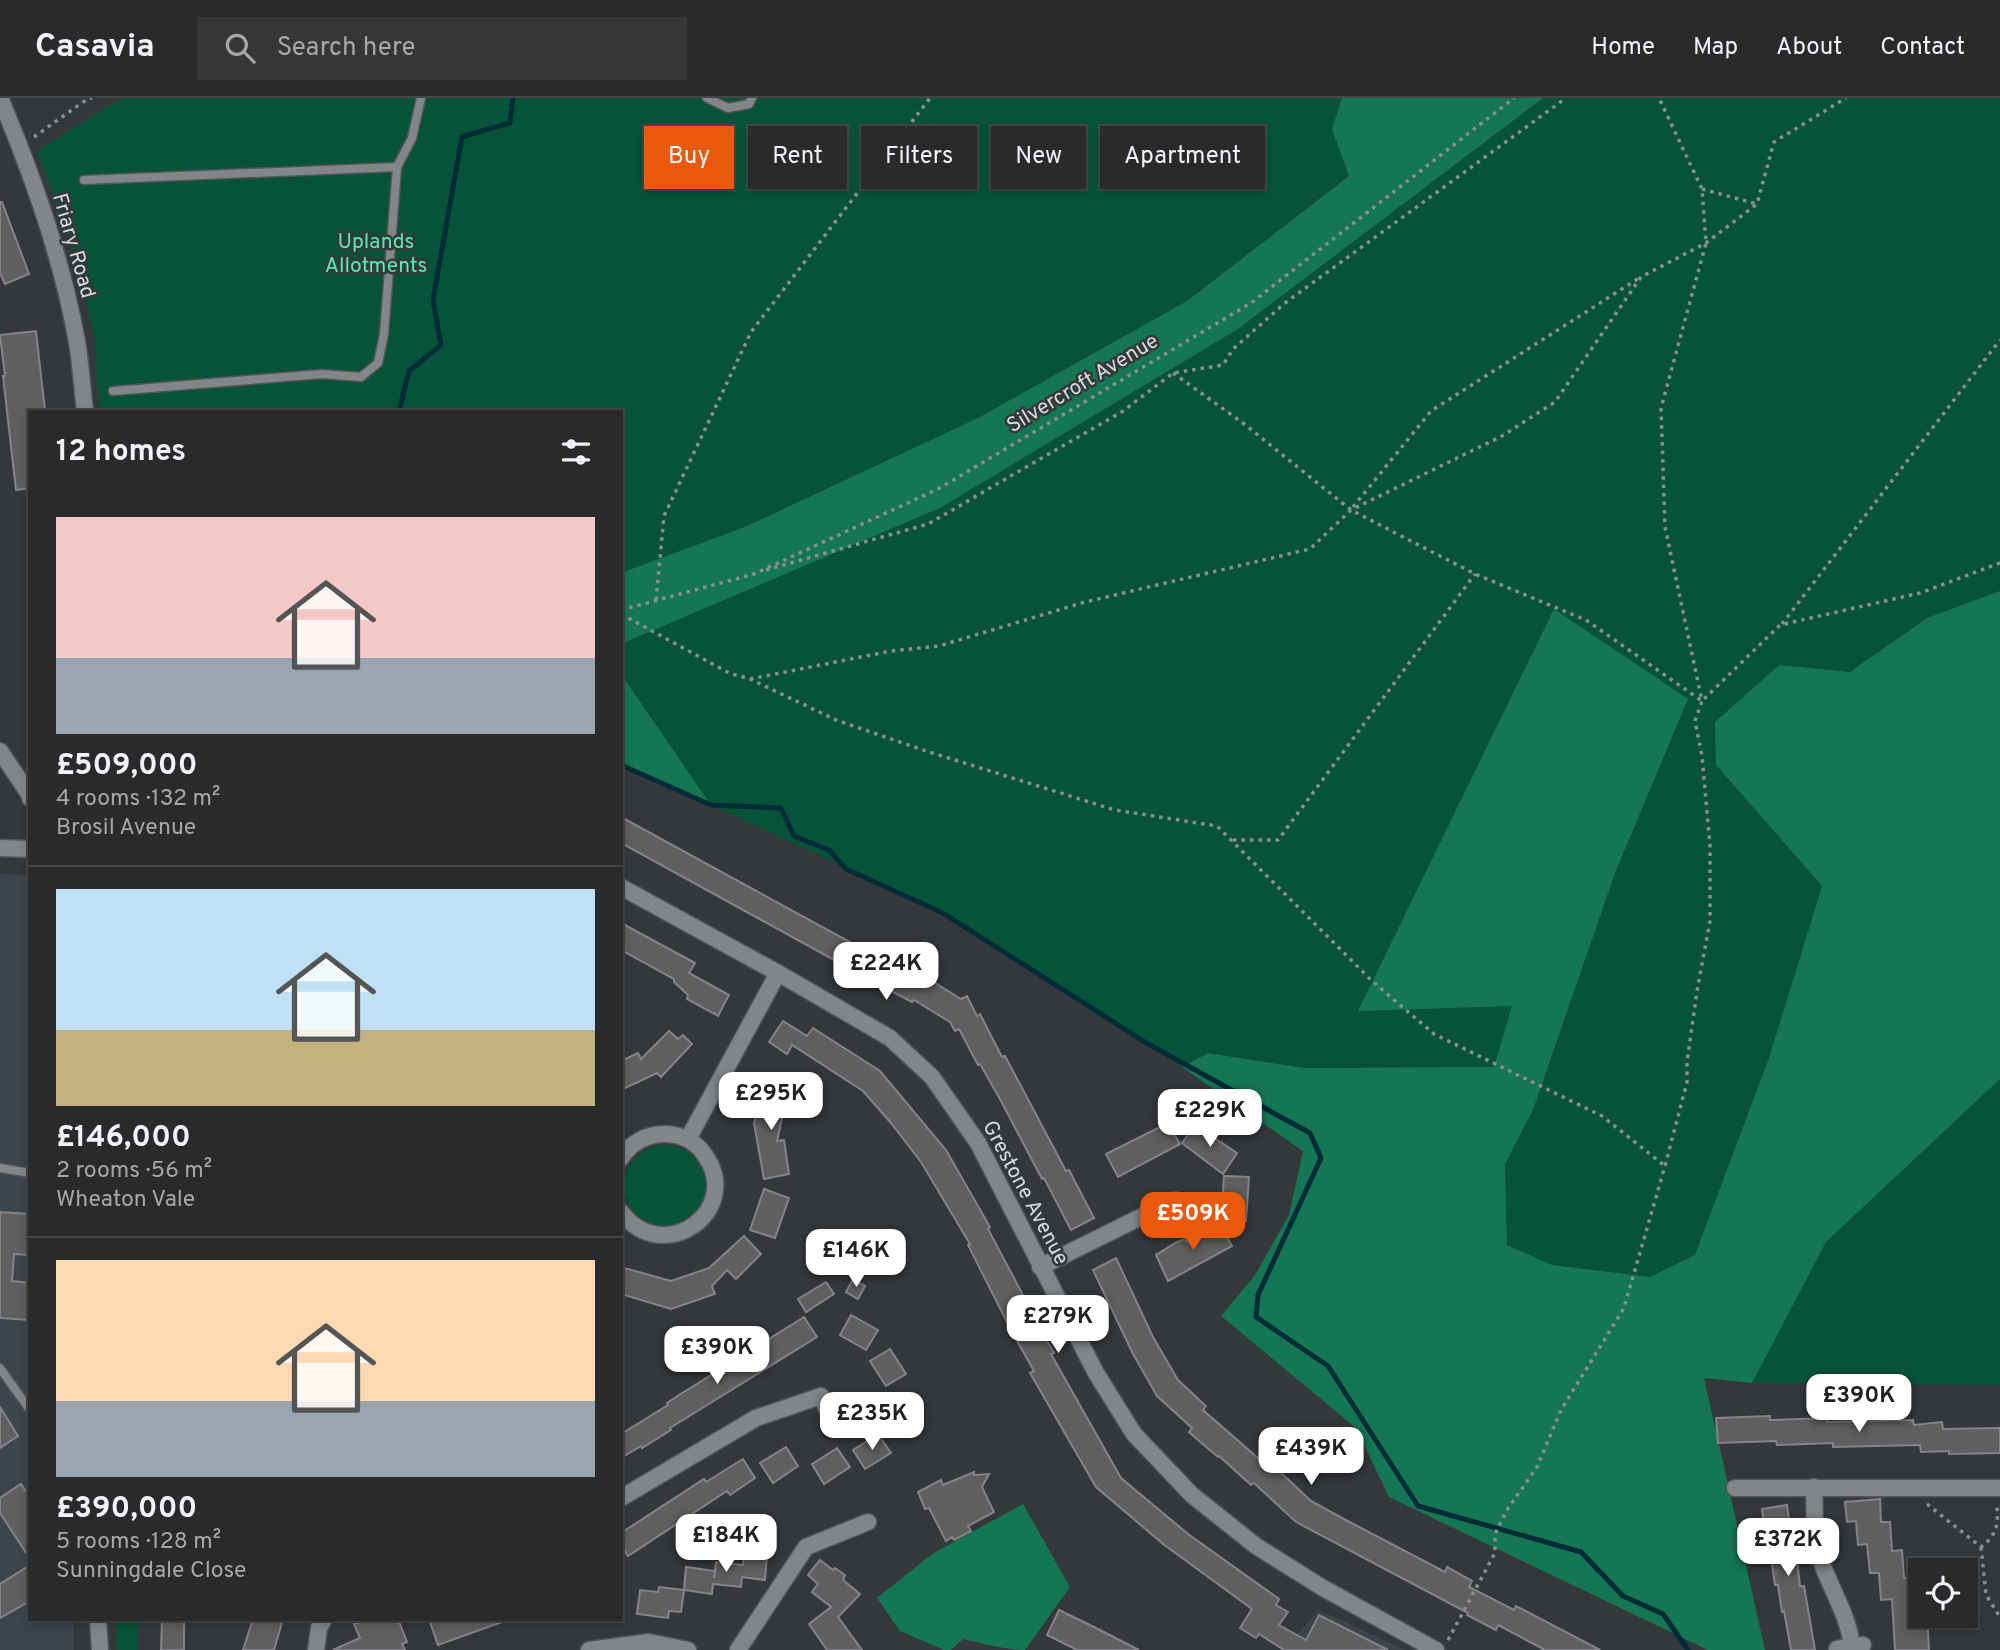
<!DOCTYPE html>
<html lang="en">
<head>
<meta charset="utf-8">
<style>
	body { margin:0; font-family:Overpass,sans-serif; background:#343638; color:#f1f3f6; height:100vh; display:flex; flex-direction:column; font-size:26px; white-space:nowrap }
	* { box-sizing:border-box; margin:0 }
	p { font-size:23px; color:#a5a7a9 }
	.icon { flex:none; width:38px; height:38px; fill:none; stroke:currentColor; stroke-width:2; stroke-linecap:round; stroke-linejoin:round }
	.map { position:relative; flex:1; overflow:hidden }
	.panel { position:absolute; left:28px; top:312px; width:595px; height:1211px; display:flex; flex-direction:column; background:#282a2c; border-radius:0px; box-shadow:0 4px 10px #0003,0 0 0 2px #444648 }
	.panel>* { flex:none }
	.hud { position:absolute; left:644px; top:28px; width:665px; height:63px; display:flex; gap:14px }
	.tools { position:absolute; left:1908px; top:1460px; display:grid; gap:14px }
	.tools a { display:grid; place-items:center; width:70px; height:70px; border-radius:0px; background:#282a2c; box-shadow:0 4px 10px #0003,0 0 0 2px #444648; font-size:35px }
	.price { position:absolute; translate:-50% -60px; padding:0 16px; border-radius:14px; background:#fff; color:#222; font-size:23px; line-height:46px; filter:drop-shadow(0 2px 4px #0008) }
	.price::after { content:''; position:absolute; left:50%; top:42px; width:21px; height:16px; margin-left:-10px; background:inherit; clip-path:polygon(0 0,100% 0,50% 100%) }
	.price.selected { background:#ea580c; color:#fff }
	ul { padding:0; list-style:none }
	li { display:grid; align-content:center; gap:14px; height:371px; padding:0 28px }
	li+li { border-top:2px solid #444648 }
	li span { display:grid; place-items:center; height:217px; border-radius:0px; color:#555 }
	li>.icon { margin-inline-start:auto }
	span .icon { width:126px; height:126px; fill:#fffc; stroke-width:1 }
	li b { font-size:30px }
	h2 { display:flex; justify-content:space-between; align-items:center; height:84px; padding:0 28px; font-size:30px }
	.chip { padding:0 24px; border-radius:0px; background:#282a2c; box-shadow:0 4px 10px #0003,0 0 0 2px #444648; font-size:24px; line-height:63px }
	.chip.selected { background:#ea580c; color:#fff }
	header { display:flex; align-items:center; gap:42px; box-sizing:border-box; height:98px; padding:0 35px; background:#282a2c; border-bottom:2px solid #444648 }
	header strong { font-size:33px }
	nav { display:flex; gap:38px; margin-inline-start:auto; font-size:24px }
	.search { width:490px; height:63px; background:#343638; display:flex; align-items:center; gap:18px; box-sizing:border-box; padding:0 24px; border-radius:0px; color:#a5a7a9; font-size:26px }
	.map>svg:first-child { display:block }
</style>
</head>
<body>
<header>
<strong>Casavia</strong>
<div class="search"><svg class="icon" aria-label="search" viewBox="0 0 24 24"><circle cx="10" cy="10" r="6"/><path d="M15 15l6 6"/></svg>Search here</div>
<nav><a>Home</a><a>Map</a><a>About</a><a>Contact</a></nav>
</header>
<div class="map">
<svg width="2000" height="1552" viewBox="0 0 2000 1552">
	<rect width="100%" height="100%" fill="#35383b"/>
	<g fill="#3d444b">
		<path d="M 0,775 L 30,778 L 30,1521 L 74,1521 L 74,1552 L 0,1552 Z"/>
		<path d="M 1319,1512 L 1405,1552 L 1283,1552 Z"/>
	</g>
	<g fill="#065339">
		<path d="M 121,0 L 1342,0 L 1332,31 L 1349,77 L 1187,203 L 978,320 L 747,428 L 621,475 L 621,313 L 99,313 L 94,237 L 70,142 L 37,53 Z"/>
		<path d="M 1544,0 L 2000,0 L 2000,493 L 1927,520 L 1850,574 L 1779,567 L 1716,667 L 1822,788 L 1769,960 L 1695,1157 L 1651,1180 L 1552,1167 L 1507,1147 L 1505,1066 L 1533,1012 L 1615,775 L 1688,601 L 1359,912 L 1513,907 L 1494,969 L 1304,970 L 1208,955 L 1182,969 L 944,815 L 711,707 L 621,576 L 621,546 L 940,410 L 1238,231 Z"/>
		<path d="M 2000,981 L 2000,1287 L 1752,1285 L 1826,1144 Z"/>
		<circle cx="665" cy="1088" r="41"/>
		<path d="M 116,1521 L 138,1521 L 138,1552 L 117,1552 Z"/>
	</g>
	<g fill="#157654">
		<path d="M 1342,0 L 1543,0 L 1238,231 L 940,410 L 621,546 L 621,475 L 747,428 L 978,320 L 1187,203 L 1349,78 L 1332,31 Z"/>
		<path d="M 2000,493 L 2000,981 L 1826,1144 L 1752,1285 L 1704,1280 L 1765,1552 L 1708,1552 L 1389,1399 L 1356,1330 L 1221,1218 L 1255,1177 L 1289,1117 L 1303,1053 L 1182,969 L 1208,955 L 1304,970 L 1494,969 L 1512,908 L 1358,913 L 1554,511 L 1688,601 L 1615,775 L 1533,1012 L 1505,1066 L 1507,1147 L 1552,1167 L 1650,1179 L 1695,1157 L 1769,960 L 1822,788 L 1716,667 L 1715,624 L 1779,567 L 1850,574 L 1927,520 Z"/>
		<path d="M 621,576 L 711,707 L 621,667 Z"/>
		<path d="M 1023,1406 L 1070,1489 L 1025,1552 C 1004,1552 983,1545 963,1541 L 951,1552 L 944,1552 L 900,1533 L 877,1500 L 932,1456 Z"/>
	</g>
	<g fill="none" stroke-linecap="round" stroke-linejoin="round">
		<g stroke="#002c37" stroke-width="5">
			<path d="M 399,313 L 409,273 L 441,247 L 433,202 L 462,39 L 510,25 L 513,0"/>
			<path d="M 621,667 L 711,707 L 781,710 L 794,738 L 829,752 L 846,771 L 943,815 L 1148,946 L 1310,1035 L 1321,1060 L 1258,1197 L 1256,1219 L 1328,1268 L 1418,1408 L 1581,1454 L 1623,1498 L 1663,1516 L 1688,1552"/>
		</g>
	</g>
	<g fill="#5f5f62" stroke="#848387" stroke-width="2">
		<path d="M 0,104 L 2,104 L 29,176 L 5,186 L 0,175 Z"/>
		<path d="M 36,233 L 45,313 L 30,313 L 30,390 L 16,392 L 3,278 L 5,278 L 0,237 Z"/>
		<path d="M 621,719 L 890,866 L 891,864 L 930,885 L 932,883 L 961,901 L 967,898 L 977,918 L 980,916 L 1002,959 L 1005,958 L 1066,1073 L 1069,1072 L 1094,1120 L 1071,1132 L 1044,1080 L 1042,1081 L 1001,1003 L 980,966 L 978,967 L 959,931 L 955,933 L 950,924 L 914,902 L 912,904 L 876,885 L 621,745 Z"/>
		<path d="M 621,825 L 695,865 L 689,875 L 729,897 L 718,918 L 687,901 L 688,897 L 674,884 L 674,881 L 621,852 Z"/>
		<path d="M 783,923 L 807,938 L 813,930 L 880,973 L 946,1052 L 990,1129 L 988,1131 L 1033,1216 L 1032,1217 L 1054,1255 L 1051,1256 L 1121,1380 L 1188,1436 L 1279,1501 L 1276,1507 L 1288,1514 L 1279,1527 L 1306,1542 L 1319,1517 L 1388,1552 L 1284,1552 L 1259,1536 L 1256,1540 L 1240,1530 L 1252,1511 L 1163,1446 L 1096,1389 L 1030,1275 L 1034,1273 L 1012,1234 L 968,1147 L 970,1146 L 921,1064 L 891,1025 L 863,993 L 792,947 L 787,956 L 769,944 Z"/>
		<path d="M 669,933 L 678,941 L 683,937 L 692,946 L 661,979 L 657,975 L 621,992 L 621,963 L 638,955 L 641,961 Z"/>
		<path d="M 763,987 L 788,993 L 777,1043 L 784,1042 L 789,1076 L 764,1081 L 754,1025 Z"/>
		<path d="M 1168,1025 L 1180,1046 L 1118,1079 L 1106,1056 Z"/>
		<path d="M 1195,1027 L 1237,1055 L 1223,1076 L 1182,1045 Z"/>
		<path d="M 1224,1078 L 1249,1079 L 1246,1123 L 1221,1122 Z"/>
		<path d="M 764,1091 L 789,1100 L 775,1140 L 750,1132 Z"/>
		<path d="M 0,1114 L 30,1116 L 28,1157 L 14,1156 L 12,1183 L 30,1185 L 29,1222 L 0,1220 Z"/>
		<path d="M 1220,1127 L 1232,1148 L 1168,1183 L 1156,1157 L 1177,1144 L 1185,1141 L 1186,1144 Z"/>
		<path d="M 744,1138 L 761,1156 L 736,1181 L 727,1172 L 712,1188 L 715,1196 L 671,1211 L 621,1196 L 621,1169 L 671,1183 L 709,1170 Z"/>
		<path d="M 1116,1160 L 1153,1239 L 1178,1282 L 1206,1308 L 1203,1312 L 1274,1374 L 1277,1371 L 1311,1403 L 1342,1420 L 1445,1474 L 1447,1469 L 1472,1483 L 1469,1489 L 1514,1512 L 1516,1508 L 1600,1552 L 1545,1552 L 1498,1527 L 1496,1532 L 1467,1517 L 1468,1515 L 1296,1424 L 1254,1385 L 1251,1387 L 1219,1358 L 1218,1359 L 1205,1348 L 1189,1334 L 1192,1330 L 1157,1298 L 1133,1256 L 1093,1172 Z"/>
		<path d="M 853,1181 L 865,1188 L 858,1201 L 846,1194 Z"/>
		<path d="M 826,1184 L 834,1196 L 806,1214 L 798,1201 Z"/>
		<path d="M 851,1217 L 878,1232 L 866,1252 L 840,1237 Z"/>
		<path d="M 804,1219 L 817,1239 L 670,1330 L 671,1332 L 642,1350 L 641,1348 L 621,1360 L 621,1336 L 668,1307 L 667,1305 L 679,1297 Z"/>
		<path d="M 890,1251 L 906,1276 L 886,1288 L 870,1263 Z"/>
		<path d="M 891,1298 L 914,1301 L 910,1331 L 887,1328 Z"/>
		<path d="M 0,1309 L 18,1338 L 0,1350 Z"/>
		<path d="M 1770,1318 L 1770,1322 L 1827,1320 L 1827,1324 L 1913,1322 L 1914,1327 L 1942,1324 L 1943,1331 L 2000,1330 L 2000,1355 L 1949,1356 L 1949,1353 L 1921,1354 L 1920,1347 L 1833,1349 L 1833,1345 L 1777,1347 L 1776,1343 L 1718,1345 L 1716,1320 Z"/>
		<path d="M 878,1336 L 891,1355 L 865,1371 L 853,1352 Z"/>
		<path d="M 786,1349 L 798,1368 L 773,1385 L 760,1365 Z"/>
		<path d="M 837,1350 L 850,1369 L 824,1386 L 812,1366 Z"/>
		<path d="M 743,1361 L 755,1380 L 730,1397 L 727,1393 L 628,1458 L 621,1447 L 621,1435 L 704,1381 L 706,1384 Z"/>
		<path d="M 974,1374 L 974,1377 L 989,1376 L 982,1389 L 994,1414 L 968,1428 L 971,1433 L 954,1442 L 952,1439 L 946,1443 L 929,1410 L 925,1411 L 918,1394 L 941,1382 L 943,1387 Z"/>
		<path d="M 21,1386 L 30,1399 L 30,1461 L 0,1415 L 0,1400 Z"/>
		<path d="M 1880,1401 L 1881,1424 L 1890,1424 L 1892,1453 L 1902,1452 L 1904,1480 L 1914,1479 L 1916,1506 L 1920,1506 L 1920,1517 L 1927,1517 L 1929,1552 L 1895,1552 L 1892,1501 L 1881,1502 L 1879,1475 L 1870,1475 L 1867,1446 L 1858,1447 L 1856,1423 L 1847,1424 L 1845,1404 Z"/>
		<path d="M 1787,1407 L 1794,1461 L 1797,1461 L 1800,1488 L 1804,1488 L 1815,1552 L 1791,1552 L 1784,1513 L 1782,1514 L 1778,1487 L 1775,1487 L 1771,1460 L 1769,1461 L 1762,1411 Z"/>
		<path d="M 744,1455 L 767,1457 L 765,1482 L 742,1479 L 741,1489 L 713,1486 L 712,1496 L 684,1492 L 686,1469 L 715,1473 L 714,1480 L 716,1464 L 743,1467 Z"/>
		<path d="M 820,1462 L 833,1472 L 835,1470 L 845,1477 L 843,1482 L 860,1496 L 838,1519 L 862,1552 L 827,1552 L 809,1526 L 831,1509 L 812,1494 L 818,1486 L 808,1477 Z"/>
		<path d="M 30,1467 L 30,1503 L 0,1520 L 0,1486 Z"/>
		<path d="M 659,1489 L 684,1492 L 681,1514 L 669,1513 L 668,1520 L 637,1516 L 640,1492 L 658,1494 Z"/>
		<path d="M 1059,1512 L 1092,1528 L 1139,1552 L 1077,1552 L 1047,1537 Z"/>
		<path d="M 162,1521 L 184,1521 L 184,1552 L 161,1552 Z"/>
		<path d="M 253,1521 L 283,1521 L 274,1552 L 243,1552 Z"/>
		<path d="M 359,1521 L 398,1521 L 407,1544 L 402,1546 L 405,1552 L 333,1552 L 360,1540 L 354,1526 L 360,1524 Z"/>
		<path d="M 429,1521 L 504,1521 L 505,1523 L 438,1547 Z"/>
	</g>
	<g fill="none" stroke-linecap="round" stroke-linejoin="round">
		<defs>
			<g id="service">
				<path d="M 707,0 L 728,10 L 749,6 L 752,0"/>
				<path d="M 84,82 L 397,69"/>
				<path d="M 113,293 L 322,276 L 361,279 L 378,265 L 384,236 L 397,69 L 412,40 L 421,0"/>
				<path d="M 0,1070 L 30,1075"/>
				<path d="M 0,1270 L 30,1312"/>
			</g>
			<g id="minor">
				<path d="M 0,0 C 33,78 62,160 77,244 C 81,267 82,290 85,313"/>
				<path d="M 0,653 L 29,696 L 30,700"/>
				<path d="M 0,750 L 30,751"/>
				<path d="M 621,789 L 778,875 L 890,940 L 932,979 L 978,1045 L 1096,1275 L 1134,1336 L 1192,1397 L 1256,1448 L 1323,1490 L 1436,1552"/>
				<path d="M 688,1041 L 778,875"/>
				<path d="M 621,1060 C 631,1044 649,1035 667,1036 C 682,1037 696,1044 704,1056 C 745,1111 664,1171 621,1114"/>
				<path d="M 1040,1169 L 1175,1102"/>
				<path d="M 1814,1389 C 1815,1412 1813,1439 1820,1460 C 1830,1490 1848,1516 1852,1548"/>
				<path d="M 1735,1390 L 2000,1390"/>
				<path d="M 621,1400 L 756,1320 L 821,1298 L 832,1323"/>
				<path d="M 98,1521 L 100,1552"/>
				<path d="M 1837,1551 L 1863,1547"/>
				<path d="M 316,1552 L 319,1530 L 324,1521"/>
				<path d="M 589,1552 L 649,1544 L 688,1552"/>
				<path d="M 738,1552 L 806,1449 L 868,1424"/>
			</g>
		</defs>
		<use href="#service" stroke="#525456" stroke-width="11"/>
		<use href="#minor" stroke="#525456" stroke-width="19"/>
		<g stroke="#8b8e90" stroke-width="3.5" stroke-dasharray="3.5 5" stroke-linecap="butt">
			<path d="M 34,39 L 83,4 L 92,0"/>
			<path d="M 1702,91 L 1757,106"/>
			<path d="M 1173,275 L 1243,325 L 1351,412 L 1475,476 L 1586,522 L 1702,603 L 1780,527 L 1920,495 L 2000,465"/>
			<path d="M 1353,409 L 1431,313 L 1639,180"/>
			<path d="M 766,472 L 928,426 L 1123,313 L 1173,275 L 1223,267 L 1233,251 L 1285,205 L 1566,0"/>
			<path d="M 656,502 L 664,418 L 751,234 L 930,0"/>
			<path d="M 621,512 L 754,476 L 938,391 L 1251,205 L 1514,0"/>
			<path d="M 621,516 L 729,575 L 750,581 L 836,622 L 926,653 L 1115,712 L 1217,728 L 1372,883 L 1434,936 L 1602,1018 L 1665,1068"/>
			<path d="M 1782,526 L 2000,242"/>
			<path d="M 750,581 L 891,553 L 939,548 L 1085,504 L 1310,451 L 1351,412 L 1502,338 L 1555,304 L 1641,179 L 1706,145 L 1757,106 L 1774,44 L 1846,0"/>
			<path d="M 1233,742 L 1278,742 L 1475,476"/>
			<path d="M 1927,1406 L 1981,1449 C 1998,1436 1998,1426 1997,1406"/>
			<path d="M 1981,1449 L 1986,1497 L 2000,1519"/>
			<path d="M 1448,1542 L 1495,1455 L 1495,1436 L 1507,1412 L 1537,1369 L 1561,1312 L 1624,1210 L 1665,1068 L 1687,984 L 1687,964 L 1697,893 L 1710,823 L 1710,748 L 1702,658 L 1695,623 L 1702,603 L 1665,429 L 1661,310 L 1706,145 L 1702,91 L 1659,0"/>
		</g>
		<use href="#service" stroke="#828688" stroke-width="8"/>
		<use href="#minor" stroke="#828688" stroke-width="16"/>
	</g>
	<g text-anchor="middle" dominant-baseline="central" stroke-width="5" stroke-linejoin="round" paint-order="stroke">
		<g font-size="21" fill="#53efb2" stroke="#35383b">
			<text x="376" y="144">Uplands<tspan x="376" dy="24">Allotments</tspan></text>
		</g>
		<g font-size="21" fill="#d9dbdc" stroke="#35383b">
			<text transform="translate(73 148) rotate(74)">Friary Road</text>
			<text transform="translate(1083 286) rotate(-31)">Silvercroft Avenue</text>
			<text transform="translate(1025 1095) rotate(62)">Grestone Avenue</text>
		</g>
	</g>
</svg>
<div class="tools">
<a><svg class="icon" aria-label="locate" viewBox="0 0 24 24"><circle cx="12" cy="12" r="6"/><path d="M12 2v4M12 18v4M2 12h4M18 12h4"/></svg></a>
</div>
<b class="price" style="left:886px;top:904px">£224K</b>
<b class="price" style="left:771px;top:1034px">£295K</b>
<b class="price" style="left:1210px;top:1051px">£229K</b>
<b class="price selected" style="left:1193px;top:1154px">£509K</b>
<b class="price" style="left:856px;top:1191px">£146K</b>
<b class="price" style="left:1058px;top:1257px">£279K</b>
<b class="price" style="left:717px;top:1288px">£390K</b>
<b class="price" style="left:1859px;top:1336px">£390K</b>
<b class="price" style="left:872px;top:1354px">£235K</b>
<b class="price" style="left:1311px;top:1389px">£439K</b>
<b class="price" style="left:726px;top:1476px">£184K</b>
<b class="price" style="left:1788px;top:1480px">£372K</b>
<div class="hud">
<a class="chip selected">Buy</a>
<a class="chip">Rent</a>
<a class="chip">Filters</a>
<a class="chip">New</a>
<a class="chip">Apartment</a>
</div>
<section class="panel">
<h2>12 homes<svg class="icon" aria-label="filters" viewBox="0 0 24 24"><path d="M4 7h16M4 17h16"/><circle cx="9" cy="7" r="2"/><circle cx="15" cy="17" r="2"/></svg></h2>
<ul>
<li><span style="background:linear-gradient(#f6c9c9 65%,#9aa5b1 0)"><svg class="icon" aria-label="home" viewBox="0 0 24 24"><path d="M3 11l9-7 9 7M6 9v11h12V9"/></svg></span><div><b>£509,000</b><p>4 rooms · 132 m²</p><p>Brosil Avenue</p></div></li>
<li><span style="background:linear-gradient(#bfe0f5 65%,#c2b280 0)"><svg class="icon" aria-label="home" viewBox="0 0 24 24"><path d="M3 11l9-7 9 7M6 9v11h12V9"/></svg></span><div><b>£146,000</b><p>2 rooms · 56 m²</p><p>Wheaton Vale</p></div></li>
<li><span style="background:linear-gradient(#ffd9b3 65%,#9aa5b1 0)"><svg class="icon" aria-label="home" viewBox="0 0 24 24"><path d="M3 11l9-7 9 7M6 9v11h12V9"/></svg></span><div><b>£390,000</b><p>5 rooms · 128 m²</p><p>Sunningdale Close</p></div></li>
</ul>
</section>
</div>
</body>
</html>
